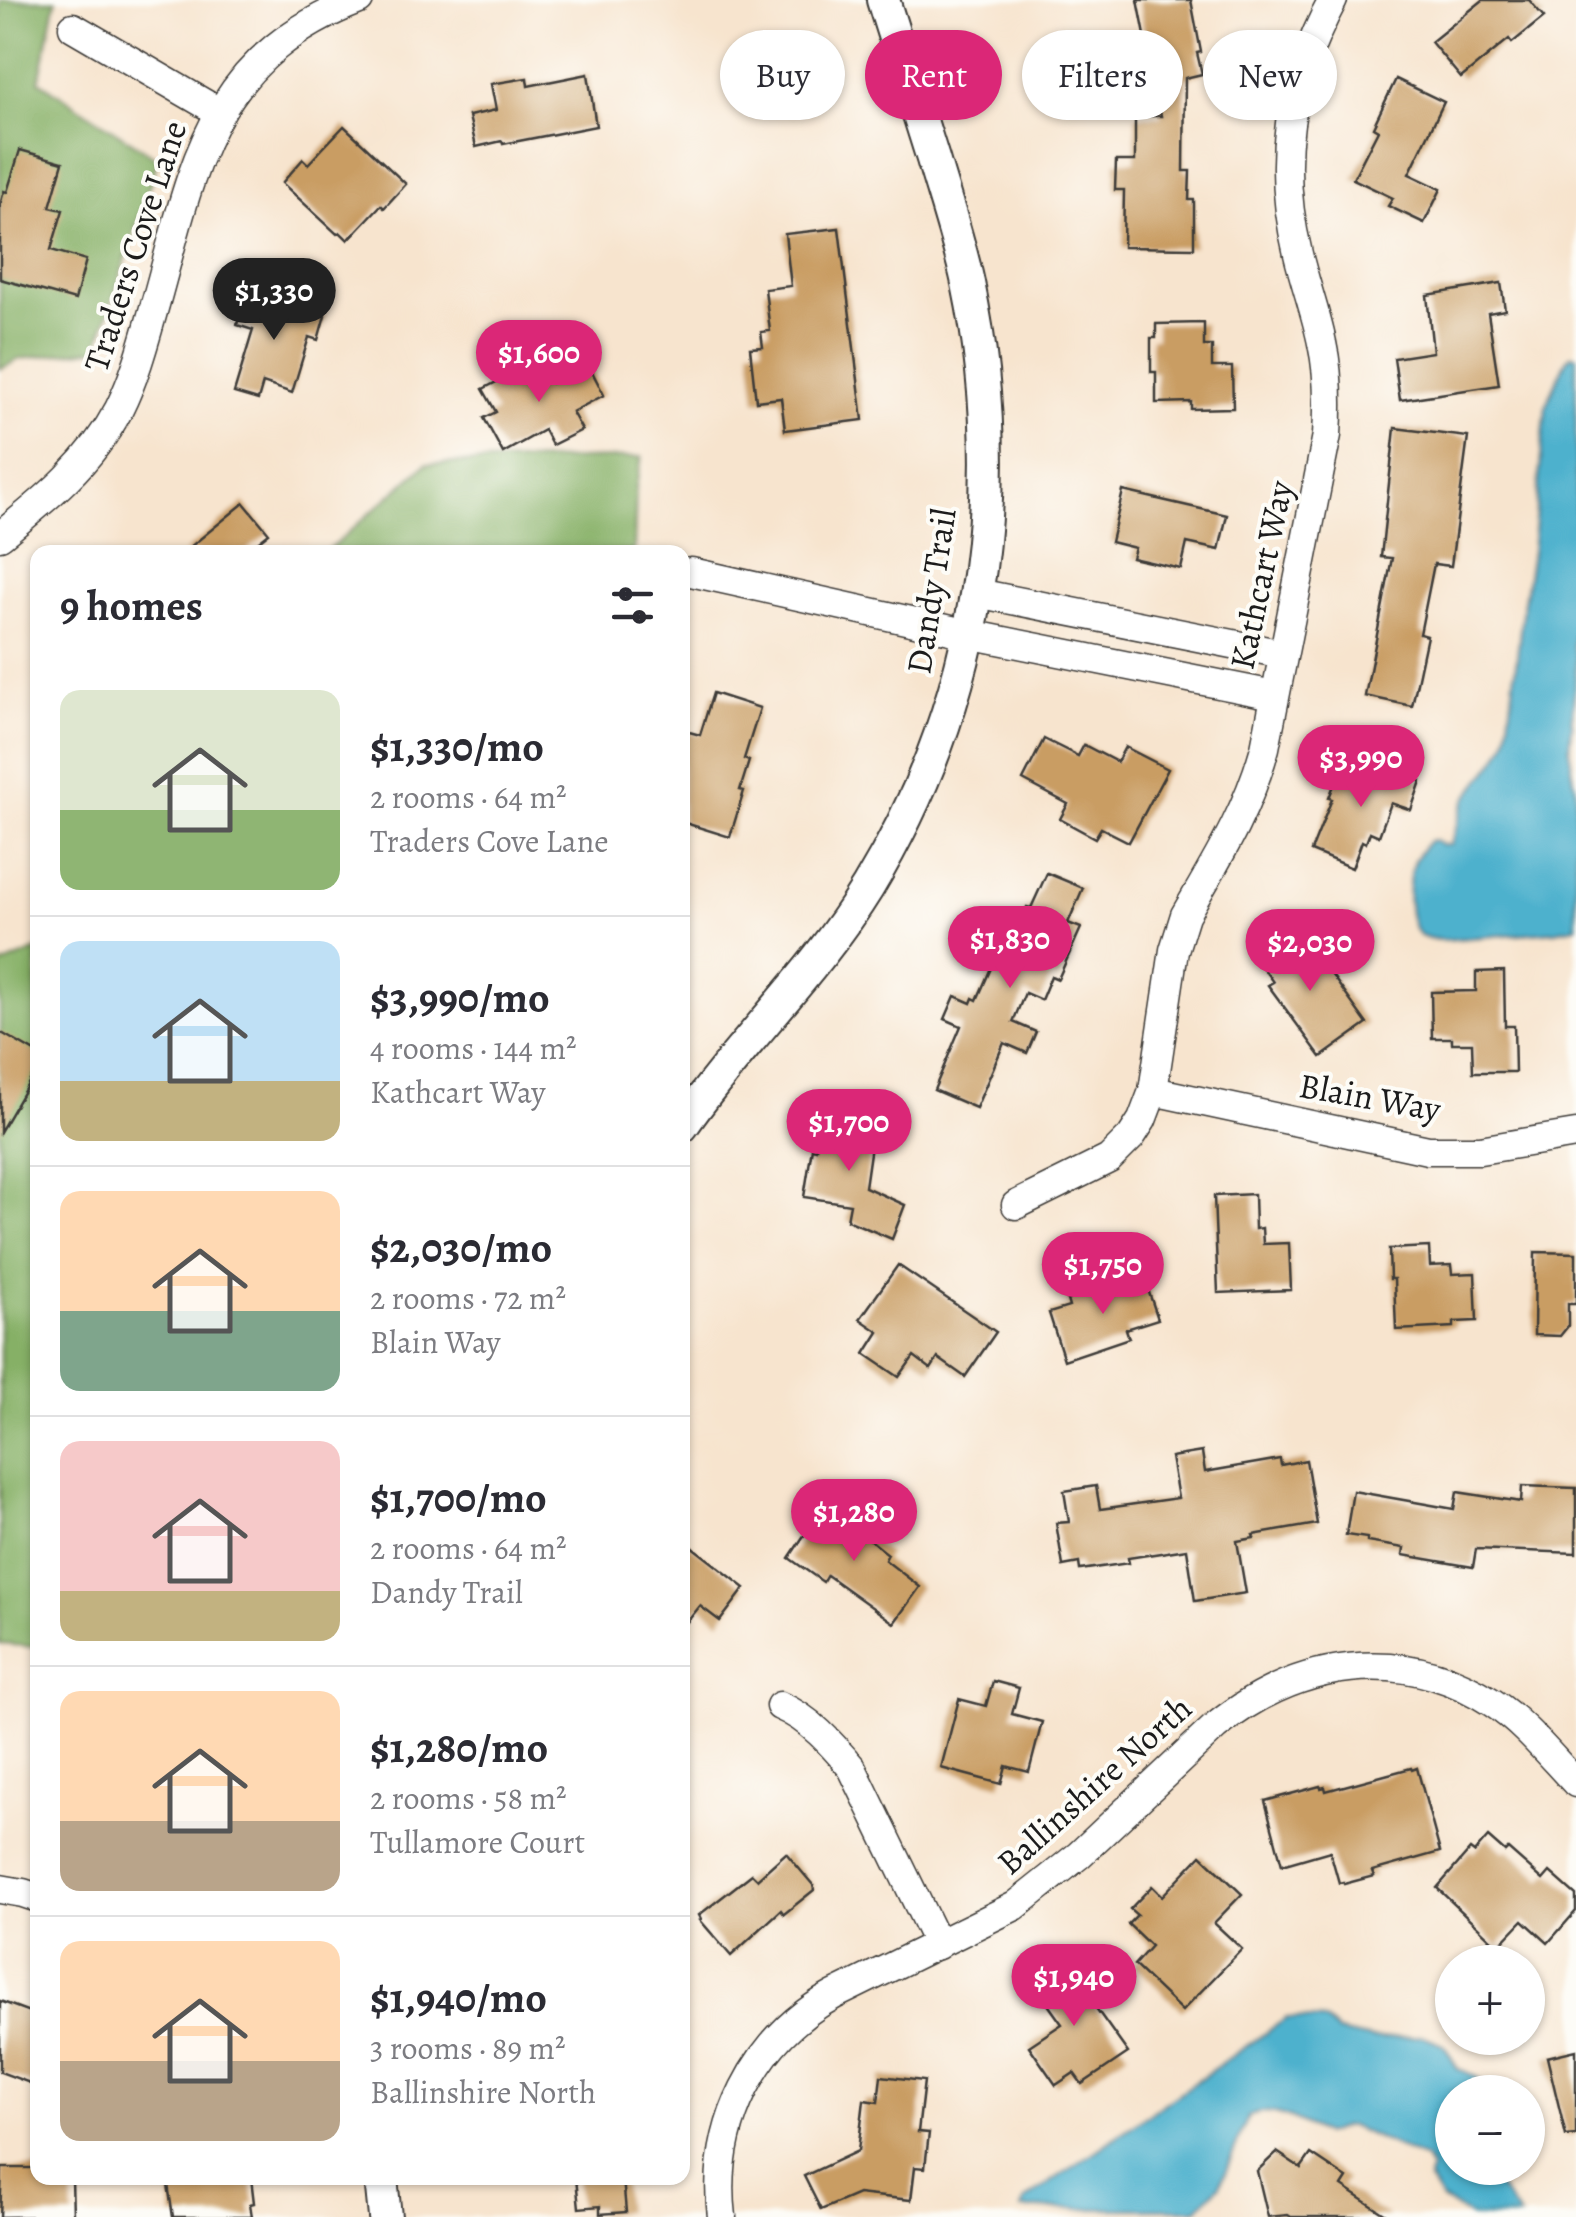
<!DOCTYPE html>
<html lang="en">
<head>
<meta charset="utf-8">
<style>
	body { margin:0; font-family:Alegreya,serif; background:#f7f7f7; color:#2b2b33; height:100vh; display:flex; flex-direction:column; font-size:38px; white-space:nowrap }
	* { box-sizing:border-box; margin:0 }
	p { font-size:32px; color:#7c7c81 }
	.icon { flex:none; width:55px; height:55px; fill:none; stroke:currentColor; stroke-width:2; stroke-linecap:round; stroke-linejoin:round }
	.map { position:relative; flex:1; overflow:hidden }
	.panel { position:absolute; left:30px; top:545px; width:660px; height:1640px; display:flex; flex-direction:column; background:#fff; border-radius:20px; box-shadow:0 2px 8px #0004 }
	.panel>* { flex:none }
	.guide { position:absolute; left:720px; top:30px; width:705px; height:90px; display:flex; gap:20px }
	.tools { position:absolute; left:1435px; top:1945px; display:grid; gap:20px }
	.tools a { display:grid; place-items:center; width:110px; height:110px; border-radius:50%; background:#fff; box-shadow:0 2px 8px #0004; font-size:50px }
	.price { position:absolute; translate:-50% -85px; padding:0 22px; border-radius:35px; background:#db2777; color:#fff; font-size:32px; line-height:65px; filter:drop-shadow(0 2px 5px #0008) }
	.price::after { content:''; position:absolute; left:50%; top:60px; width:30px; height:22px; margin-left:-15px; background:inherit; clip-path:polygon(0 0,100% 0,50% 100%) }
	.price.current { background:#222; color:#fff }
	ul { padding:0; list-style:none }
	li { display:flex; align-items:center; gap:30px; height:250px; padding:0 30px }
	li+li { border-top:2px solid #e1e1e2 }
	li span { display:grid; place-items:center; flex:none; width:280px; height:200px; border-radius:20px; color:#555 }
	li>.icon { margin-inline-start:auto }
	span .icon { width:120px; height:120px; fill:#fffc; stroke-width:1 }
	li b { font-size:42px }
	h2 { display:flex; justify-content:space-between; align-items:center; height:120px; padding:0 30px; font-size:42px }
	.tag { padding:0 35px; border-radius:45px; background:#fff; box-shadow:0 2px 8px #0004; font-size:35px; line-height:90px }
	.tag.current { background:#db2777; color:#fff }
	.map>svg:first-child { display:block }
</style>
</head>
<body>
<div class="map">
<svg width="1576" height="2217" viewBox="0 0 1576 2217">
	<rect width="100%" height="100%" fill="#fdfcf7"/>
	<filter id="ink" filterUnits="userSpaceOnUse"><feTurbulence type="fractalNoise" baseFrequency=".01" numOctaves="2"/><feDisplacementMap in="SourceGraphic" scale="20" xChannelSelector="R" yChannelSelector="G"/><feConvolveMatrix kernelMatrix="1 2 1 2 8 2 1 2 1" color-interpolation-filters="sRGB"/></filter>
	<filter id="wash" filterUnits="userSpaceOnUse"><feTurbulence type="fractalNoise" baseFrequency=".0048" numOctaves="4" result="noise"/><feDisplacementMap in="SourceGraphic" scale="40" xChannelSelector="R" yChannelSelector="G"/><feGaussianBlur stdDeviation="2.25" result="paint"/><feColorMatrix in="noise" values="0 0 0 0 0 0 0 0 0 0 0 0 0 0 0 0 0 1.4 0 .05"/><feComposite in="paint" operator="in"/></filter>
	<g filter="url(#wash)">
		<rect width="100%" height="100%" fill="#f7e4ce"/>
		<g fill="#86b066" stroke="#516641" stroke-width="2.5">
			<path d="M 0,0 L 56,0 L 39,81 L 158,159 L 97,349 L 20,359 L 0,369 Z"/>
			<path d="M 642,457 L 636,486 L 634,552 L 326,552 L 426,464 Z"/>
			<path d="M 37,950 L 37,1647 L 0,1644 L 0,966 Z"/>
		</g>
		<g fill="#4eb1cd" stroke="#356674" stroke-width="2.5">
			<path d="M 1571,355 L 1576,356 L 1576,607 L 1573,646 L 1576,657 L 1576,674 L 1569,749 L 1576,791 L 1576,927 L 1555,931 L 1443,940 C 1436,940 1425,938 1419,934 C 1405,921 1407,877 1414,861 C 1418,853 1424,847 1429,841 L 1435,840 L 1441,845 L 1450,845 C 1456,832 1460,809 1466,799 C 1480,779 1498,763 1507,740 L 1522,614 L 1532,552 L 1546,406 L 1566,360 Z"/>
			<path d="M 1287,2018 L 1324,2020 L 1338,2032 L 1372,2039 L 1421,2036 L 1444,2045 L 1458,2069 C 1473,2074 1482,2079 1489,2092 L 1452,2092 L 1452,2168 L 1489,2168 L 1489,2174 L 1520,2217 L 1471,2217 L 1442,2200 L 1429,2179 L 1431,2170 L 1425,2159 L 1350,2126 C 1341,2125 1335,2133 1325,2134 C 1303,2125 1270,2102 1248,2117 L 1220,2185 L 1197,2209 L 1021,2209 L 1025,2200 L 1031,2196 Z"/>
		</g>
		<g id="blocks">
			<g fill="#c99d64">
				<path d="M 1138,0 L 1191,0 L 1201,52 L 1197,53 L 1202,74 L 1185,78 L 1184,171 L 1190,171 L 1189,200 L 1194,200 L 1194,248 L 1123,247 L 1124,190 L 1115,190 L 1116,161 L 1135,161 L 1135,116 L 1161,116 Z"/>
				<path d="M 1483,0 L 1529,0 L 1544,17 L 1512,43 L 1509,39 L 1461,78 L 1431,42 Z"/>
				<path d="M 588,74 L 596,126 L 503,144 L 502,141 L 476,147 L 469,116 L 496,110 L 491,84 L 527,78 L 528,86 Z"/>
				<path d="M 1396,79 L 1444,102 L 1409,174 L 1441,189 L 1424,223 L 1388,206 L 1393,198 L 1353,179 L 1378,130 L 1373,127 Z"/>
				<path d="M 344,126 L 406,184 L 384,208 L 381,205 L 348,240 L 340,232 L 337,234 L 282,183 L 303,159 L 308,164 Z"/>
				<path d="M 20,150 L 63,162 L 50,207 L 63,210 L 51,250 L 86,260 L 75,300 L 0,279 L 0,205 L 4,191 L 7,192 Z"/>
				<path d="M 839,228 L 863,420 L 785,430 L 781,398 L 756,401 L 750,348 L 763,347 L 761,332 L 770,331 L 765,289 L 791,286 L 785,234 Z"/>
				<path d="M 1501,283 L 1505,310 L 1488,313 L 1499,385 L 1400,400 L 1394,358 L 1433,352 L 1427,295 Z"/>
				<path d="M 248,290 L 325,315 L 318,340 L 309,337 L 292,393 L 263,383 L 258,400 L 234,393 L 253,330 L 237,325 Z"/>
				<path d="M 1204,323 L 1204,346 L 1212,346 L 1212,367 L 1232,367 L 1233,408 L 1191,409 L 1191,402 L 1156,403 L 1156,372 L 1151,372 L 1151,338 L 1156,338 L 1156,324 Z"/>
				<path d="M 539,360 L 552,383 L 588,364 L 604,395 L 572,412 L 582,430 L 552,445 L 544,430 L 503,453 L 484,418 L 496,412 L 483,389 Z"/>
				<path d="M 1395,428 L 1468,437 L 1451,566 L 1434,564 L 1420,634 L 1427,636 L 1412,706 L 1365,696 L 1392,558 L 1381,557 Z"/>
				<path d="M 1123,491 L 1227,515 L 1219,550 L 1187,543 L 1181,569 L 1132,558 L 1135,548 L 1111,542 Z"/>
				<path d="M 244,503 L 269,533 L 245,552 L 184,552 Z"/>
				<path d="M 713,693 L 760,708 L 744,759 L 749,761 L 740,790 L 744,791 L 730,837 L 682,822 L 682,730 L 700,735 Z"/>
				<path d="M 1044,739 L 1078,756 L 1084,745 L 1117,762 L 1125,747 L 1168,769 L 1129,842 L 1101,828 L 1095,838 L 1060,819 L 1068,804 L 1023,780 Z"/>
				<path d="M 1362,759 L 1421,781 L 1411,810 L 1391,803 L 1379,836 L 1370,832 L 1366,843 L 1362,841 L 1352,868 L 1311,851 L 1332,799 L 1329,798 L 1339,772 L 1354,778 Z"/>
				<path d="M 1047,873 L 1083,888 L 1068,923 L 1081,928 L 1058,979 L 1051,976 L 1041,1000 L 1025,993 L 1013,1022 L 1036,1032 L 1027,1053 L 1004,1043 L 976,1108 L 934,1090 L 961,1026 L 945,1019 L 955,996 L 971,1003 L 973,998 L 977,1000 L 1005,936 L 1013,940 L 1027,907 L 1031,908 Z"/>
				<path d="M 1293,932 L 1298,939 L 1303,935 L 1367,1024 L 1321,1057 L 1268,985 L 1273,982 L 1256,958 Z"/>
				<path d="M 1504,971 L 1505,1026 L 1514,1026 L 1515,1072 L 1473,1072 L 1472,1043 L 1452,1043 L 1452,1038 L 1432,1038 L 1431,992 L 1476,991 L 1476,972 Z"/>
				<path d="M 0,1032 L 38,1054 L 38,1067 L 0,1132 Z"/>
				<path d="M 822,1111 L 848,1115 L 847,1120 L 874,1125 L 865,1187 L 905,1205 L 892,1239 L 847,1220 L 850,1204 L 804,1197 L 812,1148 L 816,1149 Z"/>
				<path d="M 1254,1194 L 1255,1229 L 1262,1228 L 1263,1244 L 1289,1243 L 1291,1290 L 1218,1293 L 1214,1196 Z"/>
				<path d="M 1429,1247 L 1430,1266 L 1451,1265 L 1452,1274 L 1475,1273 L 1477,1321 L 1454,1322 L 1454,1327 L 1396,1330 L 1394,1279 L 1390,1279 L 1389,1249 Z"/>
				<path d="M 1535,1252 L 1576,1253 L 1576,1304 L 1568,1304 L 1568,1326 L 1560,1336 L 1534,1335 Z"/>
				<path d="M 898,1265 L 996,1332 L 965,1377 L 938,1358 L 931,1369 L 914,1356 L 899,1377 L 865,1354 L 879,1332 L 860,1319 Z"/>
				<path d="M 1143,1275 L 1158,1319 L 1126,1329 L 1129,1338 L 1064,1360 L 1049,1313 L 1069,1307 L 1067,1300 Z"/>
				<path d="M 1202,1452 L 1205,1472 L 1280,1459 L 1281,1465 L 1306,1460 L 1317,1524 L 1253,1535 L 1254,1538 L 1237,1541 L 1246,1593 L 1195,1601 L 1187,1549 L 1128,1558 L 1129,1563 L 1080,1570 L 1079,1563 L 1063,1566 L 1056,1523 L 1069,1522 L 1064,1491 L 1096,1486 L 1100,1509 L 1178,1498 L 1171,1457 Z"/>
				<path d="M 1522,1486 L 1576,1488 L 1576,1553 L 1476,1549 L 1473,1567 L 1403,1555 L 1404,1548 L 1367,1542 L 1367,1538 L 1346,1535 L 1353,1491 L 1454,1509 L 1457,1492 L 1521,1502 Z"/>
				<path d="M 825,1504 L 888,1554 L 885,1560 L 920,1587 L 894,1623 L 827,1575 L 823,1582 L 789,1558 Z"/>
				<path d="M 682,1539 L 745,1588 L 720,1621 L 700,1606 L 682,1628 Z"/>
				<path d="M 993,1681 L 1019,1688 L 1012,1714 L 1042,1722 L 1029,1772 L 1006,1766 L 1001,1784 L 941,1768 L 959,1699 L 986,1706 Z"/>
				<path d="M 1411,1768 L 1412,1770 L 1417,1768 L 1440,1852 L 1372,1871 L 1374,1876 L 1344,1884 L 1343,1882 L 1339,1883 L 1330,1851 L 1282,1865 L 1265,1801 L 1320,1786 L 1321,1788 L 1325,1787 L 1326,1791 Z"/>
				<path d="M 1488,1837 L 1505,1852 L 1508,1849 L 1543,1880 L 1550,1872 L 1576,1895 L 1576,1911 L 1548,1943 L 1523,1920 L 1498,1946 L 1437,1888 L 1470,1850 L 1474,1853 Z"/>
				<path d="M 786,1853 L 813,1885 L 814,1890 L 784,1914 L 781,1910 L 731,1956 L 700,1920 L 701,1919 L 699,1915 L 752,1874 L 757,1879 Z"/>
				<path d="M 1201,1855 L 1242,1894 L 1214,1923 L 1242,1949 L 1182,2011 L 1134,1965 L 1151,1946 L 1128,1924 L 1137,1915 L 1130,1909 L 1152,1886 L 1162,1896 Z"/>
				<path d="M 1067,1958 L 1097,2001 L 1093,2004 L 1128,2053 L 1082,2084 L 1074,2073 L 1056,2085 L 1029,2046 L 1062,2024 L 1032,1982 Z"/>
				<path d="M 0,2001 L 38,2015 L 38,2086 L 0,2072 Z"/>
				<path d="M 1576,2050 L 1576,2135 L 1566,2136 L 1547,2057 Z"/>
				<path d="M 881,2076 L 924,2081 L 918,2132 L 929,2133 L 925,2168 L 915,2167 L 911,2200 L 858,2194 L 821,2210 L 804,2176 L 858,2151 L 864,2100 L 878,2102 Z"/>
				<path d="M 1277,2152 L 1301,2168 L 1311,2154 L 1347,2178 L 1342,2186 L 1389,2217 L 1291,2217 L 1288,2215 L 1268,2217 L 1257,2171 Z"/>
				<path d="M 2,2168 L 38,2168 L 38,2178 L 72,2178 L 73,2216 L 0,2217 Z"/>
				<path d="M 167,2178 L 251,2178 L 254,2203 L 250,2204 L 252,2217 L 173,2217 Z"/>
				<path d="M 576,2178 L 623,2178 L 626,2212 L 600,2214 L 600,2206 L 579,2208 Z"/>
			</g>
		</g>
	</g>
	<g filter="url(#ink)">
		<use href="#blocks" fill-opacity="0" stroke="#3d3a37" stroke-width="2.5"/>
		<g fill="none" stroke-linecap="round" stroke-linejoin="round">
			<defs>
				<g id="minor">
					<path d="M 73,27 L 219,112"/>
					<path d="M 0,536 C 46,499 91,463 119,409 C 134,379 143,347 152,315 C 193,173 203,61 359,0"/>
					<path d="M 691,572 L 969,634 L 1274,695"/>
					<path d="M 977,593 L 1283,654"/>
					<path d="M 1153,1091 L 1428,1150 L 1480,1150 L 1576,1134"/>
					<path d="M 1016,1205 L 1109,1159 L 1131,1137 L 1142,1120 L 1153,1091 L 1174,950 L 1185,915 C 1218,858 1247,812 1265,748 L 1327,435 C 1329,405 1329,374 1322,343 C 1316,313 1305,284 1298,254 C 1275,160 1288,84 1333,0"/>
					<path d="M 780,1706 C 809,1718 832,1744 852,1768 L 938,1945"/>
					<path d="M 0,1889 L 23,1893 L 38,1898"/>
					<path d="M 722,2217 C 711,2127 754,2038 834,1995 L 1015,1906 L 1079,1855 L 1215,1727 C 1297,1660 1402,1644 1493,1703 C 1525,1724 1550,1756 1576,1783"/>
				</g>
				<g id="tertiary">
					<path d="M 682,1126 C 740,1043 815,973 868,887 C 979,703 1012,492 968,283 C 959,241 945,200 933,159 C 916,106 900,53 883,0"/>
					<path d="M 381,2178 L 385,2217"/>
				</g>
			</defs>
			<use href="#minor" stroke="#3d3a37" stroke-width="31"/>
			<use href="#tertiary" stroke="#3d3a37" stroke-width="36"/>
			<use href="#minor" stroke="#fff" stroke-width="28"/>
			<use href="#tertiary" stroke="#fff" stroke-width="32"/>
		</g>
	</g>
	<g text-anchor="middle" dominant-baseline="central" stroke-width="8" stroke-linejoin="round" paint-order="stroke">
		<g font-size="35" fill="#1c1c1c" stroke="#fdfcf7">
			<text transform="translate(135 246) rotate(-72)">Traders Cove Lane</text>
			<text transform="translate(1261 575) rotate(-78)">Kathcart Way</text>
			<text transform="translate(931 591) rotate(-81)">Dandy Trail</text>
			<text transform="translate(1370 1097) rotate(10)">Blain Way</text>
			<text transform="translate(1094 1785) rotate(-42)">Ballinshire North</text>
		</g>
	</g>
</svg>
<div class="tools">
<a>+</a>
<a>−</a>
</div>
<b class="price current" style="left:274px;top:343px">$1,330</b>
<b class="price" style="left:539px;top:405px">$1,600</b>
<b class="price" style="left:1361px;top:810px">$3,990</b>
<b class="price" style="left:1010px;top:991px">$1,830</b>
<b class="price" style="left:1310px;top:994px">$2,030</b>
<b class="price" style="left:849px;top:1174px">$1,700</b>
<b class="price" style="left:1103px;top:1317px">$1,750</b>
<b class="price" style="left:854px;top:1564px">$1,280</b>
<b class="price" style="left:1074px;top:2029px">$1,940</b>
<div class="guide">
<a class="tag">Buy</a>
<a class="tag current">Rent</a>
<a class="tag">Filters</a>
<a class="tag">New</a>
</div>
<section class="panel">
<h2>9 homes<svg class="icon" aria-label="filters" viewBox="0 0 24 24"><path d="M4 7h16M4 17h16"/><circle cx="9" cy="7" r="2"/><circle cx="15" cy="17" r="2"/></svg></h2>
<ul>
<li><span style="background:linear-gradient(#dfe7d0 60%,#8fb573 0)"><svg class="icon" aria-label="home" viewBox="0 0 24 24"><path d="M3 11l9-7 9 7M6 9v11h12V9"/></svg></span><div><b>$1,330/mo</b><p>2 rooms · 64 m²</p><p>Traders Cove Lane</p></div></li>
<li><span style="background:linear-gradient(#bfe0f5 70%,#c2b280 0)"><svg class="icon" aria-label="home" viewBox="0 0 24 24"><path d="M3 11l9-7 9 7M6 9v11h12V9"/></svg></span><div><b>$3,990/mo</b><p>4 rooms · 144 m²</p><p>Kathcart Way</p></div></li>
<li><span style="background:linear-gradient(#ffd9b3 60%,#7fa58c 0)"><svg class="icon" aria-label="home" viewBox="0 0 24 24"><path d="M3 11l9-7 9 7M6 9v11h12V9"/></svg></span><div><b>$2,030/mo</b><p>2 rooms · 72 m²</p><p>Blain Way</p></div></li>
<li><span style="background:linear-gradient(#f6c9c9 75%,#c2b280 0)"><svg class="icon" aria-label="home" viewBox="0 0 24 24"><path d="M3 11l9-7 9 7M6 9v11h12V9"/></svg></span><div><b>$1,700/mo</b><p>2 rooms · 64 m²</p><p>Dandy Trail</p></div></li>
<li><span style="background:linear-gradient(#ffd9b3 65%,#b9a48a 0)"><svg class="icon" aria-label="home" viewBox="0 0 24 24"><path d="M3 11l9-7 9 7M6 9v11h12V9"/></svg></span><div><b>$1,280/mo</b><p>2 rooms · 58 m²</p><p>Tullamore Court</p></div></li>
<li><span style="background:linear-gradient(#ffd9b3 60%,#b9a48a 0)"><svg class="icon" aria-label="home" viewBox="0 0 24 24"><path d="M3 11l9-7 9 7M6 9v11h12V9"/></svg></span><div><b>$1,940/mo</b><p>3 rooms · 89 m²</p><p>Ballinshire North</p></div></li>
</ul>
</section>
</div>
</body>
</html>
